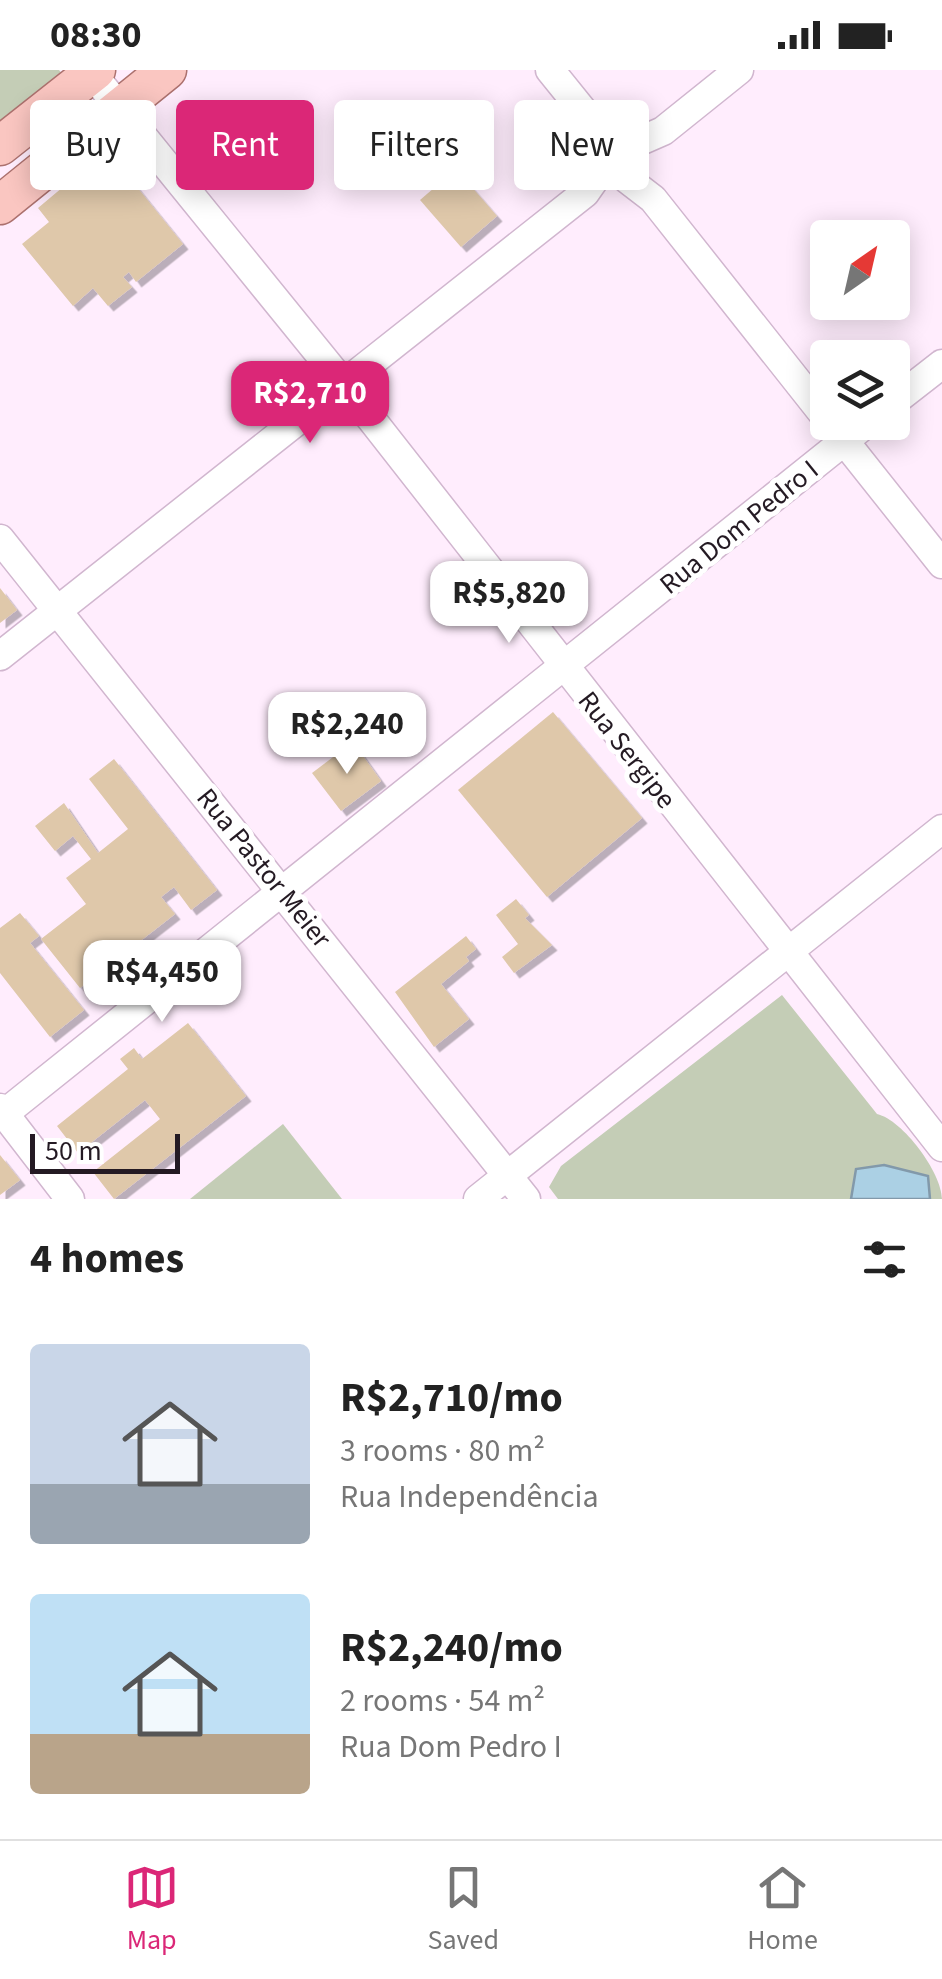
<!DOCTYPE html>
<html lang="en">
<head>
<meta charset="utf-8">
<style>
	body { margin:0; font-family:"Source Sans 3",sans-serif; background:#f6f6f6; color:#222; height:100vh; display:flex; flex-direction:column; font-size:38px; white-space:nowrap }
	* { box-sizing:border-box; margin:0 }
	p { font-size:32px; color:#767676 }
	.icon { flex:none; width:55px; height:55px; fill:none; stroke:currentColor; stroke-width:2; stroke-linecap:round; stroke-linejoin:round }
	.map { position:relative; height:1129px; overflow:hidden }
	.drawer { display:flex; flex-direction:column; background:#fff; flex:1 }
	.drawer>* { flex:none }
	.banner { position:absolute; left:30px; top:30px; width:882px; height:90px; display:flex; gap:20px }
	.needle { width:65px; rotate:34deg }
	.buttons { position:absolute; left:810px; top:150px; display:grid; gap:20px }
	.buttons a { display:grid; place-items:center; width:100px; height:100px; border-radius:10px; background:#fff; box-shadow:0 5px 25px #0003; font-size:50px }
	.scale { position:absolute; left:30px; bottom:25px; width:150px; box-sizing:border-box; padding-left:10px; border:5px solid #241a23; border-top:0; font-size:28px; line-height:35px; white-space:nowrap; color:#241a23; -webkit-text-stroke:8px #fff; paint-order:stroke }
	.price { position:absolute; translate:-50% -85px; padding:0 22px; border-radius:20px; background:#fff; color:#222; font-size:32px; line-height:65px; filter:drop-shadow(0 2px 5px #0008) }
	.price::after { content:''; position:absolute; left:50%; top:60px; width:30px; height:22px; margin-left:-15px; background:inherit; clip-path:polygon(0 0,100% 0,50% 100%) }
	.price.selected { background:#db2777; color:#fff }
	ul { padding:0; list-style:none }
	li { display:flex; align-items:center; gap:30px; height:250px; padding:0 30px }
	li span { display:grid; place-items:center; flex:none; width:280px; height:200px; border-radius:10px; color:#555 }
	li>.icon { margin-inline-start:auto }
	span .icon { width:120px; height:120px; fill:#fffc; stroke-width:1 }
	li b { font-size:42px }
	h2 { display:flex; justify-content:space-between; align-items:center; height:120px; padding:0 30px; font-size:42px }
	.pill { padding:0 35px; border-radius:10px; background:#fff; box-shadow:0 5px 25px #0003; font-size:35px; line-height:90px }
	.pill.selected { background:#db2777; color:#fff }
	.status { display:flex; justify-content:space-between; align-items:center; height:70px; padding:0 50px; background:#fff; direction:ltr }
	.status svg { height:28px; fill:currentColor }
	.tabs { display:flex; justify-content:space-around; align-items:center; height:140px; border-top:2px solid #e0e0e0; background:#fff; font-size:28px; color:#767676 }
	.tabs a { display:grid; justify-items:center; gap:5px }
	.tabs .selected { color:#db2777 }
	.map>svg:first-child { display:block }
</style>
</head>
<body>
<div class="status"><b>08:30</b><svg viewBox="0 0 49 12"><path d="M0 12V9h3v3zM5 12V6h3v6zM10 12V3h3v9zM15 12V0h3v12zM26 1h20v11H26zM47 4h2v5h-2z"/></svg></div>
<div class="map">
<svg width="942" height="1129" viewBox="0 0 942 1129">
	<defs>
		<filter id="shadow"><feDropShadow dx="5.5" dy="5.5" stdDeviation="0" flood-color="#0004"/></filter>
	</defs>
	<rect width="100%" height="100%" fill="#ffedfd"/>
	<g fill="#c4cdb6">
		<path d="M 0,0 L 59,0 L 65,7 L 0,58 Z"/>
		<path d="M 782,925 L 877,1044 C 903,1050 942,1103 942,1129 L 558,1129 L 549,1117 L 561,1096 Z"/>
		<path d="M 283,1054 L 342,1129 L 190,1129 Z"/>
	</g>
	<path fill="#abd0e4" stroke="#8299aa" stroke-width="2.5" d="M 884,1095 L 928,1106 L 930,1129 L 851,1129 L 856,1099 Z"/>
	<g fill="#dfc8aa" filter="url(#shadow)">
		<path d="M 107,80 L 183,174 L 136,212 L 129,202 L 123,207 L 132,217 L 108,236 L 93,218 L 73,236 L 22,174 L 49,152 L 38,138 Z"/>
		<path d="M 456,99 L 497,146 L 461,177 L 420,130 Z"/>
		<path d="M 0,518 L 17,540 L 0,553 Z"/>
		<path d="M 553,642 L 642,748 L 547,827 L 458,720 Z"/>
		<path d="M 353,672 L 381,711 L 341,741 L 312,703 Z"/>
		<path d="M 114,689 L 217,820 L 191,840 L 174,817 L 161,827 L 175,844 L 80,918 L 41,869 L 86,834 L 66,808 L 91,789 L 73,766 L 55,781 L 35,756 L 64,733 L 98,783 L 128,759 L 89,709 Z"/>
		<path d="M 516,829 L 529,845 L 525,848 L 552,875 L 514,903 L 502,887 L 518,874 L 496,845 Z"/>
		<path d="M 20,843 L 39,866 L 30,873 L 84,940 L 50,967 L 0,903 L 0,858 Z"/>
		<path d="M 466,866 L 476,879 L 466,887 L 469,891 L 441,914 L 469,949 L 434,977 L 395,922 Z"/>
		<path d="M 188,953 L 246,1026 L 114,1129 L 93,1102 L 160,1049 L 145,1030 L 78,1083 L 57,1056 L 128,999 L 120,989 L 134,978 L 142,989 Z"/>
		<path d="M 0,1085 L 20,1110 L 0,1125 Z"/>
	</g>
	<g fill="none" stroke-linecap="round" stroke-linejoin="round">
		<defs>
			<g id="minor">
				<path d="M 89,0 L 343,313 L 942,1077"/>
				<path d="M 550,0 L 596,57 L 606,90"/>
				<path d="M 631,75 L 663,61 L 739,0"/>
				<path d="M 627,109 L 653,129 L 828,350"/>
				<path d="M 892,333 L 942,294"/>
				<path d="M 834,358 L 942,494"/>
				<path d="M 0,469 L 526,1129"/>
				<path d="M 0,586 L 585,123 L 606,93"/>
				<path d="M 0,1038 L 70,1129"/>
				<path d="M 0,1047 L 868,352"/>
				<path d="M 478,1129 L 942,759"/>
			</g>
			<g id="major">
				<path d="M 0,76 L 96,0"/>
				<path d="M 0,135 L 167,0"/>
			</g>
		</defs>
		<use href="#minor" stroke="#d1b6cf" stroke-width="31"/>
		<use href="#major" stroke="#ac716e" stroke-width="41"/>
		<use href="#minor" stroke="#fff" stroke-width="28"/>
		<use href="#major" stroke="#fac6c1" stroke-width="38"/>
	</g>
	<g text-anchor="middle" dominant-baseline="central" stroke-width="10" stroke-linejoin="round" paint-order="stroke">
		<g font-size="28" fill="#241a23" stroke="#fff">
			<text transform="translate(739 457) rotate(-39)">Rua Dom Pedro I</text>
			<text transform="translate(627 680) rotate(52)">Rua Sergipe</text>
			<text transform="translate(264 798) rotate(51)">Rua Pastor Meier</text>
		</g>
	</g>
</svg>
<div class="buttons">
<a><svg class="needle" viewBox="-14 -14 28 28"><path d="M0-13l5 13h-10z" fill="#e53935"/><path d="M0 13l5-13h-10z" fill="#767676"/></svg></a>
<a><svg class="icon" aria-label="layers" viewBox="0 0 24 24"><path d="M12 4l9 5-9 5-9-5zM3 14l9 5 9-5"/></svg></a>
</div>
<div class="scale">50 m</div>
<b class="price selected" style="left:310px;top:376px">R$2,710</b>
<b class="price" style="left:509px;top:576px">R$5,820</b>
<b class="price" style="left:347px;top:707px">R$2,240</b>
<b class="price" style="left:162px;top:955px">R$4,450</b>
<div class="banner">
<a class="pill">Buy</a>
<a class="pill selected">Rent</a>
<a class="pill">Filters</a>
<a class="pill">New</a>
</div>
</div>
<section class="drawer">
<h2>4 homes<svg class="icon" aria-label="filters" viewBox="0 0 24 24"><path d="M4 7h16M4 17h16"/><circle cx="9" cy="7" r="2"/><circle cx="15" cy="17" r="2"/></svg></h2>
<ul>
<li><span style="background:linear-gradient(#c9d6e8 70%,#9aa5b1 0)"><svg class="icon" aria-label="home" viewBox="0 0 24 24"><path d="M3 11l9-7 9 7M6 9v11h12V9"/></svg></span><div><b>R$2,710/mo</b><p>3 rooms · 80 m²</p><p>Rua Independência</p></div></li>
<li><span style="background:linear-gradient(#bfe0f5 70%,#b9a48a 0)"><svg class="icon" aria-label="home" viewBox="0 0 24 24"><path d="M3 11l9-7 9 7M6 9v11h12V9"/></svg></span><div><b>R$2,240/mo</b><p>2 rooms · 54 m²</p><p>Rua Dom Pedro I</p></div></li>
</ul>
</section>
<nav class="tabs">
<a class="selected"><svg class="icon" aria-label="map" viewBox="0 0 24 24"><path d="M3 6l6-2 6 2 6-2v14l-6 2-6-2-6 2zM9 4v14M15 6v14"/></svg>Map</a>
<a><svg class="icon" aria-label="saved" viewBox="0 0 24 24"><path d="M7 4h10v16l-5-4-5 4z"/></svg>Saved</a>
<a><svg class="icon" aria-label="home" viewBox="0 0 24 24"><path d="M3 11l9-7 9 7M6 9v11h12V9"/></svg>Home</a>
</nav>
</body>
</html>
